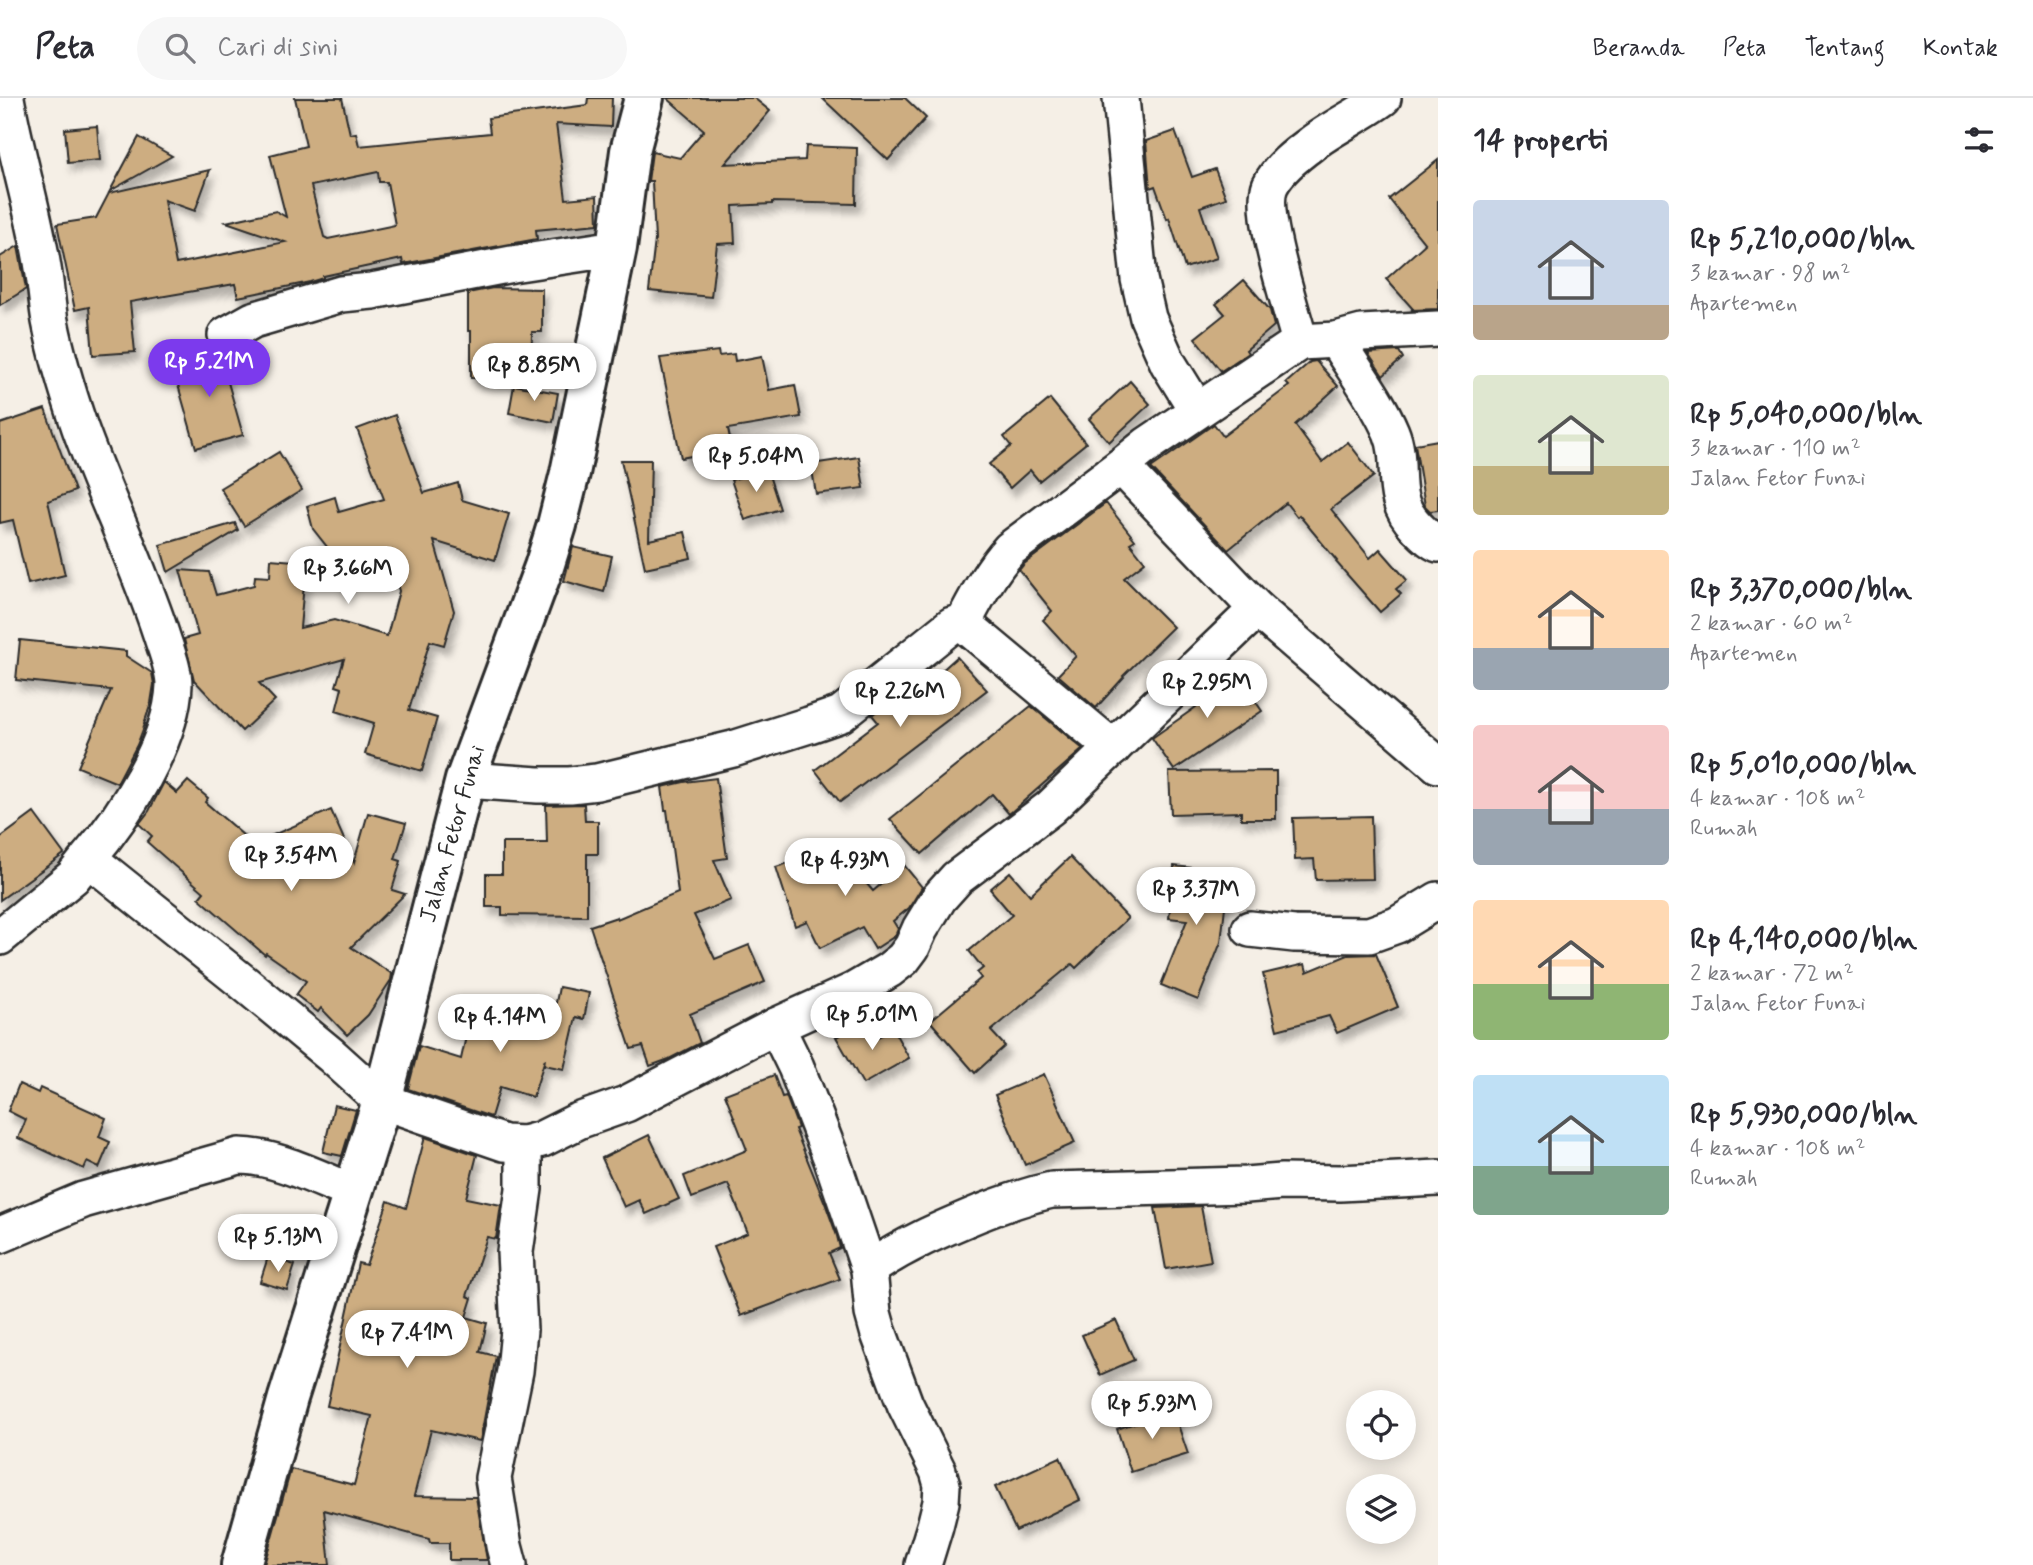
<!DOCTYPE html>
<html lang="id">
<head>
<meta charset="utf-8">
<style>
	body { margin:0; font-family:Mynerve,sans-serif; background:#f7f7f7; color:#2b2b33; height:100vh; display:flex; flex-direction:column; font-size:26px; white-space:nowrap }
	* { box-sizing:border-box; margin:0 }
	p { font-size:23px; color:#7c7c81 }
	.icon { flex:none; width:38px; height:38px; fill:none; stroke:currentColor; stroke-width:2; stroke-linecap:round; stroke-linejoin:round }
	.map { position:relative; flex:1; overflow:hidden }
	.drawer { display:flex; flex-direction:column; background:#fff; width:595px }
	.drawer>* { flex:none }
	.tools { position:absolute; left:1346px; top:1292px; display:grid; gap:14px }
	.tools a { display:grid; place-items:center; width:70px; height:70px; border-radius:50%; background:#fff; box-shadow:0 4px 18px #0003; font-size:35px }
	.price { position:absolute; translate:-50% -60px; padding:0 16px; border-radius:24px; background:#fff; color:#222; font-size:23px; line-height:46px; filter:drop-shadow(0 2px 4px #0008) }
	.price::after { content:''; position:absolute; left:50%; top:42px; width:21px; height:16px; margin-left:-10px; background:inherit; clip-path:polygon(0 0,100% 0,50% 100%) }
	.price.current { background:#7c3aed; color:#fff }
	ul { padding:0; list-style:none }
	li { display:flex; align-items:center; gap:21px; height:175px; padding:0 35px }
	li span { display:grid; place-items:center; flex:none; width:196px; height:140px; border-radius:7px; color:#555 }
	li>.icon { margin-inline-start:auto }
	span .icon { width:84px; height:84px; fill:#fffc; stroke-width:1 }
	li b { font-size:30px }
	h2 { display:flex; justify-content:space-between; align-items:center; height:84px; padding:0 35px; font-size:30px }
	header { display:flex; align-items:center; gap:42px; box-sizing:border-box; height:98px; padding:0 35px; background:#fff; border-bottom:2px solid #e1e1e2 }
	header strong { font-size:33px }
	nav { display:flex; gap:38px; margin-inline-start:auto; font-size:24px }
	.search { width:490px; height:63px; background:#f7f7f7; display:flex; align-items:center; gap:18px; box-sizing:border-box; padding:0 24px; border-radius:38px; color:#7c7c81; font-size:26px }
	main { display:flex; flex:1; min-height:0 }
	.map>svg:first-child { display:block }
</style>
</head>
<body>
<header>
<strong>Peta</strong>
<div class="search"><svg class="icon" aria-label="search" viewBox="0 0 24 24"><circle cx="10" cy="10" r="6"/><path d="M15 15l6 6"/></svg>Cari di sini</div>
<nav><a>Beranda</a><a>Peta</a><a>Tentang</a><a>Kontak</a></nav>
</header>
<main>
<div class="map">
<svg width="1438" height="1467" viewBox="0 0 1438 1467">
	<defs>
		<filter id="shadow"><feDropShadow dx="4.5" dy="8" stdDeviation="3.5" flood-color="#0004"/></filter>
	</defs>
	<rect width="100%" height="100%" fill="#f5efe6"/>
	<filter id="ink" filterUnits="userSpaceOnUse"><feTurbulence type="fractalNoise" baseFrequency=".0143" numOctaves="2"/><feDisplacementMap in="SourceGraphic" scale="14" xChannelSelector="R" yChannelSelector="G"/><feConvolveMatrix kernelMatrix="1 2 1 2 8 2 1 2 1" color-interpolation-filters="sRGB"/></filter>
	<g filter="url(#ink)">
		<g fill="#cdad81" stroke="#2b2b2b" stroke-width="2" fill-rule="evenodd" filter="url(#shadow)">
			<path d="M 295,0 L 342,0 L 350,36 L 356,35 L 359,48 L 490,35 L 488,20 L 587,7 L 588,0 L 612,0 L 611,29 L 556,26 L 566,101 L 597,98 L 598,126 L 536,132 L 537,141 L 403,166 L 402,161 L 323,178 L 323,180 L 310,184 L 238,199 L 235,186 L 130,204 L 135,254 L 93,257 L 89,209 L 75,212 L 57,126 L 96,120 L 109,95 L 210,72 L 195,113 L 164,102 L 176,166 L 285,144 L 226,124 L 276,113 L 286,119 L 270,57 L 306,48 ZM 378,74 L 379,84 L 387,84 L 395,127 L 328,141 L 324,139 L 311,88 Z"/>
			<path d="M 667,0 L 754,0 L 770,13 L 725,66 L 805,62 L 806,48 L 857,50 L 856,106 L 772,104 L 772,106 L 733,108 L 735,145 L 717,146 L 711,199 L 649,193 L 655,142 L 652,83 L 648,83 L 652,54 L 680,60 L 704,32 Z"/>
			<path d="M 822,0 L 905,0 L 926,20 L 888,62 Z"/>
			<path d="M 97,28 L 100,62 L 68,65 L 65,31 Z"/>
			<path d="M 1175,33 L 1192,79 L 1215,71 L 1226,100 L 1200,109 L 1217,160 L 1185,170 L 1169,120 L 1167,121 L 1155,88 L 1150,90 L 1146,43 Z"/>
			<path d="M 139,39 L 172,58 L 110,93 Z"/>
			<path d="M 1438,62 L 1438,211 L 1411,212 L 1413,211 L 1386,181 L 1425,146 L 1389,101 Z"/>
			<path d="M 18,148 L 26,191 L 0,207 L 0,159 Z"/>
			<path d="M 1244,182 L 1270,212 L 1274,228 L 1246,252 L 1248,255 L 1221,273 L 1195,240 L 1225,216 L 1216,206 Z"/>
			<path d="M 493,190 L 542,191 L 542,234 L 532,234 L 531,281 L 471,280 L 471,233 L 468,233 L 468,195 Z"/>
			<path d="M 208,245 L 215,254 L 220,256 L 243,337 L 196,350 L 176,280 L 196,274 L 189,251 Z"/>
			<path d="M 718,253 L 719,258 L 734,256 L 735,263 L 762,258 L 769,292 L 795,287 L 801,319 L 728,331 L 732,350 L 681,360 L 660,260 Z"/>
			<path d="M 1399,253 L 1403,260 L 1383,278 L 1368,255 Z"/>
			<path d="M 1316,263 L 1338,288 L 1295,327 L 1322,364 L 1348,344 L 1374,378 L 1331,411 L 1370,460 L 1380,451 L 1407,482 L 1396,491 L 1401,496 L 1380,514 L 1336,464 L 1337,463 L 1299,417 L 1297,419 L 1286,405 L 1228,452 L 1151,370 L 1214,326 L 1223,338 L 1289,288 L 1286,285 L 1310,264 Z"/>
			<path d="M 1130,283 L 1150,306 L 1109,344 L 1089,321 Z"/>
			<path d="M 514,287 L 558,295 L 553,324 L 509,315 Z"/>
			<path d="M 1050,301 L 1086,345 L 1039,383 L 1030,372 L 1010,390 L 989,366 L 1011,348 L 1004,339 Z"/>
			<path d="M 45,311 L 75,393 L 48,403 L 65,477 L 28,486 L 13,422 L 0,425 L 0,326 Z"/>
			<path d="M 395,317 L 424,395 L 458,385 L 462,402 L 509,416 L 495,462 L 434,443 L 454,513 L 444,547 L 430,543 L 409,612 L 437,620 L 422,673 L 365,656 L 374,625 L 336,613 L 342,590 L 336,588 L 344,561 L 259,585 L 275,602 L 242,633 L 194,582 L 184,541 L 198,537 L 180,472 L 209,474 L 216,497 L 254,487 L 255,478 L 270,479 L 271,461 L 306,464 L 300,530 L 334,522 L 387,538 L 399,493 L 387,453 L 343,469 L 313,431 L 307,408 L 335,399 L 339,414 L 384,401 L 357,331 Z"/>
			<path d="M 1438,342 L 1438,412 L 1430,413 L 1425,408 L 1415,346 Z"/>
			<path d="M 279,354 L 302,392 L 244,428 L 220,390 Z"/>
			<path d="M 859,359 L 864,390 L 816,396 L 811,366 Z"/>
			<path d="M 621,362 L 651,362 L 649,442 L 685,434 L 691,460 L 645,470 Z"/>
			<path d="M 767,371 L 780,411 L 745,422 L 731,382 Z"/>
			<path d="M 1106,405 L 1135,442 L 1130,445 L 1145,464 L 1124,480 L 1173,529 L 1123,578 L 1124,579 L 1096,610 L 1058,577 L 1076,558 L 1043,522 L 1052,513 L 1019,472 L 1024,466 Z"/>
			<path d="M 235,425 L 238,432 L 168,474 L 160,447 Z"/>
			<path d="M 573,449 L 612,458 L 604,494 L 564,483 Z"/>
			<path d="M 20,542 L 126,553 L 126,558 L 152,575 L 154,586 L 151,605 L 144,626 L 145,626 L 137,647 L 117,685 L 78,669 L 111,592 L 16,582 Z"/>
			<path d="M 957,559 L 987,592 L 840,704 L 815,672 L 878,624 L 872,617 L 895,598 L 903,607 Z"/>
			<path d="M 1226,574 L 1234,586 L 1241,582 L 1262,613 L 1174,672 L 1152,640 L 1196,609 L 1192,602 L 1208,586 Z"/>
			<path d="M 1031,608 L 1083,651 L 1009,716 L 992,696 L 922,756 L 890,721 Z"/>
			<path d="M 1276,673 L 1276,721 L 1241,721 L 1241,714 L 1171,716 L 1169,674 Z"/>
			<path d="M 716,680 L 727,760 L 714,762 L 731,802 L 694,817 L 715,861 L 749,847 L 765,884 L 690,916 L 700,945 L 669,961 L 650,968 L 643,948 L 631,951 L 590,828 L 617,819 L 617,821 L 678,795 L 667,712 L 665,712 L 662,689 L 684,684 Z"/>
			<path d="M 188,683 L 208,700 L 205,704 L 258,750 L 268,739 L 331,712 L 354,764 L 368,715 L 406,725 L 395,761 L 401,763 L 392,792 L 405,796 L 351,849 L 392,876 L 391,882 L 368,917 L 347,937 L 321,910 L 318,914 L 296,897 L 306,883 L 266,855 L 265,857 L 199,800 L 204,794 L 147,744 L 152,738 L 139,726 L 149,713 L 164,684 L 177,695 Z"/>
			<path d="M 584,706 L 585,723 L 598,723 L 598,756 L 587,756 L 587,818 L 502,817 L 502,809 L 486,809 L 486,776 L 502,776 L 502,745 L 547,745 L 546,707 Z"/>
			<path d="M 34,715 L 64,756 L 0,802 L 0,740 Z"/>
			<path d="M 1371,718 L 1373,781 L 1316,782 L 1314,761 L 1295,762 L 1293,720 Z"/>
			<path d="M 836,750 L 873,793 L 904,767 L 922,789 L 909,810 L 893,823 L 898,831 L 895,838 L 875,851 L 862,829 L 820,850 L 807,823 L 795,828 L 776,769 Z"/>
			<path d="M 1070,759 L 1128,820 L 1076,870 L 1072,866 L 991,933 L 1005,948 L 975,975 L 930,923 L 981,880 L 977,875 L 983,870 L 969,853 L 1012,817 L 990,791 L 1010,774 L 1030,797 Z"/>
			<path d="M 1174,768 L 1229,774 L 1221,844 L 1198,902 L 1161,887 L 1187,822 L 1169,820 Z"/>
			<path d="M 1376,856 L 1398,909 L 1337,935 L 1329,918 L 1277,932 L 1263,876 L 1305,866 L 1307,874 L 1348,857 Z"/>
			<path d="M 559,889 L 589,895 L 584,921 L 576,919 L 564,971 L 544,967 L 545,961 L 533,999 L 500,989 L 491,1019 L 408,991 L 419,948 L 461,961 L 474,902 L 553,920 Z"/>
			<path d="M 864,924 L 874,941 L 893,931 L 909,960 L 863,986 L 836,939 Z"/>
			<path d="M 1044,976 L 1075,1045 L 1025,1067 L 995,997 Z"/>
			<path d="M 774,977 L 782,999 L 786,998 L 798,1030 L 795,1031 L 825,1105 L 837,1138 L 840,1150 L 829,1155 L 840,1181 L 741,1218 L 713,1149 L 748,1135 L 728,1086 L 692,1100 L 684,1078 L 747,1052 L 725,996 Z"/>
			<path d="M 19,986 L 38,995 L 40,990 L 106,1020 L 99,1039 L 110,1044 L 99,1070 L 87,1064 L 84,1071 L 18,1040 L 26,1022 L 8,1013 Z"/>
			<path d="M 334,1007 L 356,1012 L 342,1058 L 323,1054 Z"/>
			<path d="M 649,1037 L 679,1101 L 646,1116 L 639,1102 L 624,1109 L 602,1060 Z"/>
			<path d="M 425,1039 L 477,1057 L 466,1100 L 501,1107 L 496,1141 L 487,1139 L 467,1198 L 472,1200 L 466,1219 L 487,1225 L 480,1254 L 496,1258 L 480,1343 L 431,1332 L 414,1398 L 476,1399 L 487,1462 L 449,1462 L 449,1445 L 430,1445 L 429,1441 L 324,1412 L 330,1467 L 264,1467 L 291,1371 L 354,1387 L 372,1318 L 327,1308 L 358,1165 L 366,1167 L 388,1103 L 406,1110 Z"/>
			<path d="M 1201,1108 L 1211,1163 L 1166,1171 L 1155,1110 Z"/>
			<path d="M 285,1127 L 312,1135 L 304,1164 L 277,1156 Z"/>
			<path d="M 268,1159 L 295,1167 L 287,1192 L 260,1184 Z"/>
			<path d="M 1116,1222 L 1134,1262 L 1100,1277 L 1082,1237 Z"/>
			<path d="M 1173,1312 L 1188,1356 L 1131,1374 L 1117,1331 Z"/>
			<path d="M 1060,1359 L 1080,1402 L 1016,1433 L 995,1389 Z"/>
		</g>
		<g fill="none" stroke-linecap="round" stroke-linejoin="round">
			<defs>
				<g id="minor">
					<path d="M 6,0 C 16,57 34,113 43,170 C 46,188 47,206 50,223 C 57,259 68,295 80,330 C 105,399 138,466 161,536 C 166,552 174,571 174,587 C 172,644 124,718 88,760"/>
					<path d="M 1121,0 L 1139,181 L 1148,220 L 1168,265 L 1197,312"/>
					<path d="M 226,237 L 253,222 L 341,196 L 372,193 L 512,166 L 617,150"/>
					<path d="M 1336,242 C 1354,272 1377,301 1391,334 C 1405,368 1386,398 1417,429 C 1424,436 1429,442 1438,446"/>
					<path d="M 1300,244 C 1292,213 1259,115 1270,88 C 1278,71 1296,57 1311,46 C 1333,29 1360,17 1383,0"/>
					<path d="M 1257,511 L 1121,368 L 1147,347 L 1300,244 L 1336,242 L 1362,235 L 1438,231"/>
					<path d="M 963,525 C 977,499 990,473 1010,451 L 1121,368"/>
					<path d="M 465,682 L 538,687 L 570,687 L 597,684 L 733,651 L 809,627 L 841,616 L 952,527 L 963,525 L 1113,650"/>
					<path d="M 1250,831 L 1294,836 L 1369,837 L 1397,827 L 1438,802"/>
					<path d="M 0,839 L 73,779 L 88,760 L 244,885 L 331,957 L 382,1003 L 504,1045 L 524,1046 L 542,1041 L 578,1023 L 626,1006 L 776,928 L 853,893 L 889,872 L 903,861 L 912,849 L 920,831 L 939,800 L 957,780 L 1050,710 L 1257,511 L 1438,667"/>
					<path d="M 776,928 L 796,969 L 832,1062 L 869,1171 L 873,1215 L 878,1233 L 905,1306 L 938,1373 L 942,1387 L 941,1404 L 935,1428 L 923,1467"/>
					<path d="M 0,1137 L 83,1102 L 239,1058 C 276,1058 319,1081 353,1094"/>
					<path d="M 869,1171 C 906,1146 939,1132 980,1115 C 1004,1106 1027,1097 1052,1092 L 1246,1087 L 1282,1084 L 1340,1085 L 1438,1080"/>
					<path d="M 509,1467 L 504,1448 L 493,1380 L 515,1273 L 519,1232 L 515,1154 L 524,1091 L 524,1046"/>
				</g>
				<path id="tertiary" d="M 241,1467 L 288,1300 L 382,1003 L 465,682 L 544,469 L 557,427 L 570,375 L 617,150 L 630,53 L 644,0"/>
			</defs>
			<use href="#minor" stroke="#2b2b2b" stroke-width="40"/>
			<use href="#tertiary" stroke="#2b2b2b" stroke-width="44"/>
			<use href="#minor" stroke="#fff" stroke-width="35"/>
			<use href="#tertiary" stroke="#fff" stroke-width="38"/>
		</g>
	</g>
	<g text-anchor="middle" dominant-baseline="central" stroke-width="5" stroke-linejoin="round" paint-order="stroke">
		<g font-size="24" fill="#2b2b2b" stroke="#fff">
			<text transform="translate(453 736) rotate(-74)">Jalan Fetor Funai</text>
		</g>
	</g>
</svg>
<div class="tools">
<a><svg class="icon" aria-label="locate" viewBox="0 0 24 24"><circle cx="12" cy="12" r="6"/><path d="M12 2v4M12 18v4M2 12h4M18 12h4"/></svg></a>
<a><svg class="icon" aria-label="layers" viewBox="0 0 24 24"><path d="M12 4l9 5-9 5-9-5zM3 14l9 5 9-5"/></svg></a>
</div>
<b class="price current" style="left:209px;top:301px">Rp 5.21M</b>
<b class="price" style="left:534px;top:305px">Rp 8.85M</b>
<b class="price" style="left:756px;top:396px">Rp 5.04M</b>
<b class="price" style="left:348px;top:508px">Rp 3.66M</b>
<b class="price" style="left:1207px;top:622px">Rp 2.95M</b>
<b class="price" style="left:900px;top:631px">Rp 2.26M</b>
<b class="price" style="left:291px;top:795px">Rp 3.54M</b>
<b class="price" style="left:845px;top:800px">Rp 4.93M</b>
<b class="price" style="left:1196px;top:829px">Rp 3.37M</b>
<b class="price" style="left:872px;top:954px">Rp 5.01M</b>
<b class="price" style="left:500px;top:956px">Rp 4.14M</b>
<b class="price" style="left:278px;top:1176px">Rp 5.13M</b>
<b class="price" style="left:407px;top:1272px">Rp 7.41M</b>
<b class="price" style="left:1152px;top:1343px">Rp 5.93M</b>
</div>
<section class="drawer">
<h2>14 properti<svg class="icon" aria-label="filters" viewBox="0 0 24 24"><path d="M4 7h16M4 17h16"/><circle cx="9" cy="7" r="2"/><circle cx="15" cy="17" r="2"/></svg></h2>
<ul>
<li><span style="background:linear-gradient(#c9d6e8 75%,#b9a48a 0)"><svg class="icon" aria-label="home" viewBox="0 0 24 24"><path d="M3 11l9-7 9 7M6 9v11h12V9"/></svg></span><div><b>Rp 5,210,000/bln</b><p>3 kamar · 98 m²</p><p>Apartemen</p></div></li>
<li><span style="background:linear-gradient(#dfe7d0 65%,#c2b280 0)"><svg class="icon" aria-label="home" viewBox="0 0 24 24"><path d="M3 11l9-7 9 7M6 9v11h12V9"/></svg></span><div><b>Rp 5,040,000/bln</b><p>3 kamar · 110 m²</p><p>Jalan Fetor Funai</p></div></li>
<li><span style="background:linear-gradient(#ffd9b3 70%,#9aa5b1 0)"><svg class="icon" aria-label="home" viewBox="0 0 24 24"><path d="M3 11l9-7 9 7M6 9v11h12V9"/></svg></span><div><b>Rp 3,370,000/bln</b><p>2 kamar · 60 m²</p><p>Apartemen</p></div></li>
<li><span style="background:linear-gradient(#f6c9c9 60%,#9aa5b1 0)"><svg class="icon" aria-label="home" viewBox="0 0 24 24"><path d="M3 11l9-7 9 7M6 9v11h12V9"/></svg></span><div><b>Rp 5,010,000/bln</b><p>4 kamar · 108 m²</p><p>Rumah</p></div></li>
<li><span style="background:linear-gradient(#ffd9b3 60%,#8fb573 0)"><svg class="icon" aria-label="home" viewBox="0 0 24 24"><path d="M3 11l9-7 9 7M6 9v11h12V9"/></svg></span><div><b>Rp 4,140,000/bln</b><p>2 kamar · 72 m²</p><p>Jalan Fetor Funai</p></div></li>
<li><span style="background:linear-gradient(#bfe0f5 65%,#7fa58c 0)"><svg class="icon" aria-label="home" viewBox="0 0 24 24"><path d="M3 11l9-7 9 7M6 9v11h12V9"/></svg></span><div><b>Rp 5,930,000/bln</b><p>4 kamar · 108 m²</p><p>Rumah</p></div></li>
</ul>
</section>
</main>
</body>
</html>
